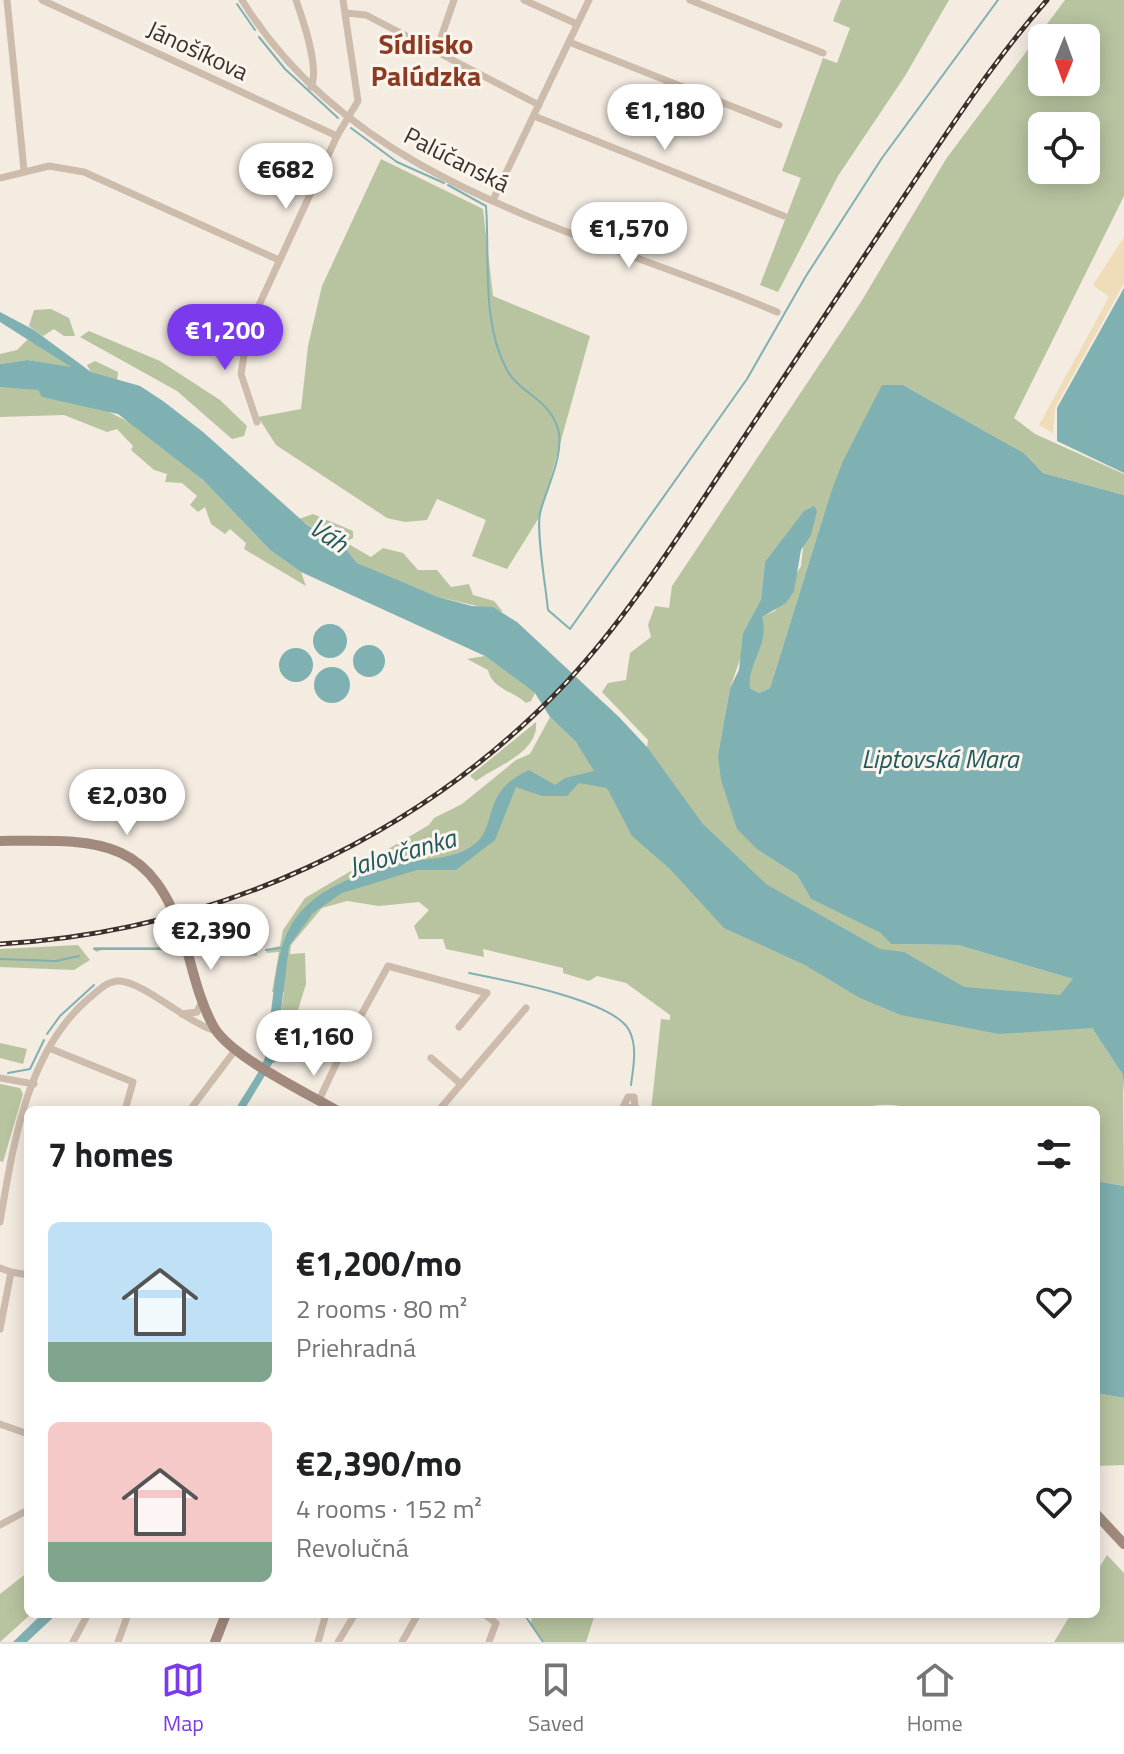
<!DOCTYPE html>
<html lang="en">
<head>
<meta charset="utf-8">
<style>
	body { margin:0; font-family:"Titillium Web",sans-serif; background:#f6f6f6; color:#202124; height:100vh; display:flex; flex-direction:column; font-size:30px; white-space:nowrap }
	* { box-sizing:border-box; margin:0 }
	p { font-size:26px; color:#757577 }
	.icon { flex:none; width:44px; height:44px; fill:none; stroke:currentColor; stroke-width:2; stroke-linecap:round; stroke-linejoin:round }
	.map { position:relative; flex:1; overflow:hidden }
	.sheet { position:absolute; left:24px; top:1106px; width:1076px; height:512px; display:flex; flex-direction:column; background:#fff; border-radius:12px; box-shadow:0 4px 20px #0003 }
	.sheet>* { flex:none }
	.needle { width:52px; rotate:181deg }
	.buttons { position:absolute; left:1028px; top:24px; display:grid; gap:16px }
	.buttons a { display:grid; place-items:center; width:72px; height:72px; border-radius:12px; background:#fff; box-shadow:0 4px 20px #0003; font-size:40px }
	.price { position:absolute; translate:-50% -68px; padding:0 18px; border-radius:28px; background:#fff; color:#222; font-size:26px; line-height:52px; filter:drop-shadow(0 2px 4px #0008) }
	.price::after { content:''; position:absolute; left:50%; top:48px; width:24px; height:18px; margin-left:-12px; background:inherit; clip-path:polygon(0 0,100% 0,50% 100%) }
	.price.selected { background:#7c3aed; color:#fff }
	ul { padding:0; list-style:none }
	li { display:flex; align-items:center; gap:24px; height:200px; padding:0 24px }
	li span { display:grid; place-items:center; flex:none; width:224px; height:160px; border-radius:12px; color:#555 }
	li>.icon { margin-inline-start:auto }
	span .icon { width:96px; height:96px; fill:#fffc; stroke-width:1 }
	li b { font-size:34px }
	h2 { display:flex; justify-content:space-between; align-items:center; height:96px; padding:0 24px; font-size:34px }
	.dock { display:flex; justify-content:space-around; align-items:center; height:112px; border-top:2px solid #e0e0e0; background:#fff; font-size:22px; color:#757577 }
	.dock a { display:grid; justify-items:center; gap:4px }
	.dock .selected { color:#7c3aed }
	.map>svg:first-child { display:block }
</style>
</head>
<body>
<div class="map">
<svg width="1124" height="1642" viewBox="0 0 1124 1642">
	<rect width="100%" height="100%" fill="#f4ebe1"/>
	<g fill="#b8c4a0" fill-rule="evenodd">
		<path d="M 841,0 L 949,0 L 905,76 L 838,176 L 778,292 L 760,285 L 801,178 L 782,171 L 823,58 L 837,63 L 850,28 L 833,21 Z"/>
		<path d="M 1065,0 L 1124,0 L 1124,196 L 1014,418 L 1035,434 L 1124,474 L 1124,495 L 1043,473 L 1024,453 L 903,385 L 830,495 L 770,688 L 759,693 L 750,688 C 748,662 770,643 761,617 L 775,611 L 801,566 L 804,540 L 765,562 L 761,599 L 743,633 L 743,651 L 730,688 L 718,755 L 758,850 L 797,875 L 811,899 L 882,933 L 891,944 L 958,945 L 1073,979 L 1092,1028 L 1123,1075 L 1124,1186 L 1096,1181 L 1096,1110 L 913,1110 C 895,1102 874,1104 855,1110 L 651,1110 L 661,1019 L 670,1020 L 670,1015 L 626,983 L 597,976 L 589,981 L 563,973 L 563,968 L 483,949 L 484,957 L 446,949 L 443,939 L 419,939 L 414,926 L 429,910 L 419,902 L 379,906 L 347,901 L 322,908 L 291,945 L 290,954 L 305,953 L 306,984 L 283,1059 L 273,1063 L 284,992 L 272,992 L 279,952 L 267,953 L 266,949 L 280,946 L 283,930 L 305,898 L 429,825 L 434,818 L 462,804 L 516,760 L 530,754 L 550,717 L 576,742 L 596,772 L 647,747 L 648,740 L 602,692 L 608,683 L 626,680 L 630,653 L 651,637 L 648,625 L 655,606 L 669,608 L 672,586 L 861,302 L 946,159 ZM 1042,38 L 1086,38 L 1086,82 L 1042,82 ZM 1042,126 L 1086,126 L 1086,170 L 1042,170 Z"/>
		<path d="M 381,159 L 483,209 L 493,296 L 590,336 L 540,516 L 507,569 L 472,556 L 486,520 L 437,499 L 427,520 L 405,522 L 387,518 L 276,445 L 258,417 L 301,409 L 308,346 L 322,286 Z"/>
		<path d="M 51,309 L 69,318 L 75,336 L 64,336 L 54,329 L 43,336 L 29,326 L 34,310 Z"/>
		<path d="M 89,331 L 160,361 L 220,400 L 247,426 L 244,436 L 232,439 L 177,391 L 80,337 Z"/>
		<path d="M 29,338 L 67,362 L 71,368 L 27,360 L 0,364 L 0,354 L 17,350 Z"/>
		<path d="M 95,361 L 118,372 L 117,380 L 91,372 L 87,365 Z"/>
		<path d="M 15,386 L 38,390 L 43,397 L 101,408 L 135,425 L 203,480 L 270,550 L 301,572 L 306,586 L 244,549 L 246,543 L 230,529 L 225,534 L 211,524 L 205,507 L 198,512 L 190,505 L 197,496 L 182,483 L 165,482 L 167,474 L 154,470 L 131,450 L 133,446 L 117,429 L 107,432 L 64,415 L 0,417 L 0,387 Z"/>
		<path d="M 313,514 L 353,531 L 353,538 L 345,542 L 371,557 L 383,548 L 403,553 L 418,570 L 437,570 L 451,587 L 469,584 L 473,595 L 494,601 L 503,612 L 438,597 L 378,573 L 357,563 L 346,549 L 299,519 Z"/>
		<path d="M 485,656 L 535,693 L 531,701 L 526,703 C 513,691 492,689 488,670 L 467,659 Z"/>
		<path d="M 536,722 C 539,753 496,766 476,781 L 470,776 Z"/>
		<path d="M 214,911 L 229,925 L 252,912 L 259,915 L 257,956 L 201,952 L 187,922 Z"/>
		<path d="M 78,945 L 90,960 L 74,970 L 0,967 L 0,949 Z"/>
		<path d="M 93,947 L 170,947 L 172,949 L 104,949 L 96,952 Z"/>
		<path d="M 0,1043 L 27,1049 L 23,1064 L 0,1058 Z"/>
		<path d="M 0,1084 L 20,1088 L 23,1094 L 3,1162 L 0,1161 Z"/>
		<path d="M 1096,1393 L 1124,1398 L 1124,1465 L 1096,1466 Z"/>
		<path d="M 1107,1555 L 1124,1573 L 1124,1642 L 1054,1642 L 1071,1614 L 1096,1614 L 1096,1573 Z"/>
		<path d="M 28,1572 L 28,1614 L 31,1614 L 0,1642 L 0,1594 Z"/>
		<path d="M 532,1614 L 595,1614 L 586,1642 L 544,1642 L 531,1624 Z"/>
	</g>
	<path fill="#efdcb8" d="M 1124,237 L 1124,283 L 1055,408 L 1053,433 L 1039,425 L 1109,297 L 1093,285 Z"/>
	<g fill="#7fb0b2">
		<path d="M 1124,288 L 1124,473 L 1057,441 L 1057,408 Z"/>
		<path d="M 0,312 L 34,330 L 91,372 L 140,386 L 163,401 L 203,432 L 306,524 L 346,549 L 357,563 L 438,597 L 472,606 L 493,607 L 517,622 L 619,717 L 647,747 L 703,824 L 766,884 L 880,949 L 904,952 L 964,987 L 1060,995 L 1073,979 L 958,945 L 891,944 L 881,933 L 811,899 L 797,875 L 758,850 L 737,829 L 721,780 L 718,755 L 730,688 L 739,670 L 743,633 L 761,599 L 765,562 L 804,511 L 814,506 L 817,511 L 811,535 L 801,550 L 794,591 L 786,603 L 762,617 C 770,644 748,662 750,688 L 759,693 L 770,688 L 830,495 L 843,461 L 882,385 L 903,385 L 1024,453 L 1043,473 L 1124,495 L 1124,1093 L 1123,1075 L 1092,1028 L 999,1034 L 901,1015 L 860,998 L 805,965 L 724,928 L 670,869 L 632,836 L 607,788 L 579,783 L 567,796 L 542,796 L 516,787 L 495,840 L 456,870 L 417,870 L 342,893 L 313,913 L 289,946 L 275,1059 L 244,1110 L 235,1110 C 245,1092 262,1071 267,1051 C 270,1042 268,1030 270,1021 C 279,956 276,912 345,881 C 363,873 385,867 404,863 C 426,858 448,860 469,848 C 502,829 476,794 529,770 L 555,785 L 565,778 L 594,771 L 576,742 L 550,717 L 535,693 L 485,656 L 301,572 L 270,550 L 203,480 L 118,414 L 42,397 L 38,390 L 0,387 L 0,364 L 27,360 L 71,367 L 0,322 Z"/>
		<circle cx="330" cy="641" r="17"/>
		<circle cx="369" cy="661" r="16"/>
		<circle cx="296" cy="665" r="17"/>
		<circle cx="332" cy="685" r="18"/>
		<path d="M 1096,1181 L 1124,1186 L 1124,1398 L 1096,1393 Z"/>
		<path d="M 42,1614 L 57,1614 L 27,1642 L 13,1642 Z"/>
	</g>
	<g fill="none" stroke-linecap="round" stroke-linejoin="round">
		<g stroke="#7fb0b2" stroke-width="2">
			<path d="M 237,4 L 255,30"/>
			<path d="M 259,37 L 285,69 L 338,118"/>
			<path d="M 351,128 L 397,162 L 444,183"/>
			<path d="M 448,185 L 486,206 C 490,258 481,323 507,370 C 519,393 549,398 558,429 C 565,454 546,489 540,513 C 536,532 546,588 548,610 L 570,629 L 747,379 L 806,276 L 882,158 L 998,0"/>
			<path d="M 94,949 L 173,949"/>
			<path d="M 201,950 L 257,951"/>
			<path d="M 266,950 L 281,948"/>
			<path d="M 0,959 L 56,961 L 79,956"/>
			<path d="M 469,973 C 504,980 613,1000 629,1030 C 638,1047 633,1068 631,1085"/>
			<path d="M 47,1034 L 60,1016 L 94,985"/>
			<path d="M 8,1073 L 30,1069 L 44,1040"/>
			<path d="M 524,1614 L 543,1642"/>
		</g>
		<g stroke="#cdbbac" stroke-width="7">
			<path d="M 7,0 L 24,170"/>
			<path d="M 42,0 L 337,136"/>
			<path d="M 242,0 C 357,188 588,231 777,312"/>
			<path d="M 296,0 C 303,20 320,68 311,87"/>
			<path d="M 524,0 L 577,24"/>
			<path d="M 690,0 L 823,53"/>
			<path d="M 346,13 L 366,15 L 539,105"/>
			<path d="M 569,42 L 779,125"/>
			<path d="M 436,52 L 454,0"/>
			<path d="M 534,116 L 784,216"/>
			<path d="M 0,178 L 49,166 L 84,172 L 279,260"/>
			<path d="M 493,200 L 589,0"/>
			<path d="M 257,422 L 241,374 L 248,329 L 337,136 L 358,101 L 343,0"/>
			<path d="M 182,1014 L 197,1012 L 202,1001"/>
			<path d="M 49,1048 L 133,1082 L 125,1110"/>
			<path d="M 431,1058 L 461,1084"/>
			<path d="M 0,1078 L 34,1084"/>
			<path d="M 319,1100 L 346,1043 L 388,966 L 487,993 L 459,1027"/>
			<path d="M 190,1110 L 236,1049"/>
			<path d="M 439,1110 L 526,1008"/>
			<path d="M 621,1110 L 635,1106 L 634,1097 L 628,1097 L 622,1109"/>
			<path d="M 0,1222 C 13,1146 26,1053 88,999 C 97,992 106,981 119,981 C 142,981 189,1024 216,1031"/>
			<path d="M 0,1268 L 11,1272 L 0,1329"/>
			<path d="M 11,1272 L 28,1275"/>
			<path d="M 0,1424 L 28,1434"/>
			<path d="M 0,1525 L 28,1510"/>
			<path d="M 484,1614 L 496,1623 L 489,1642"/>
			<path d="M 73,1642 L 88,1614"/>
			<path d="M 118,1642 L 128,1614"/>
			<path d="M 318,1642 L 326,1614"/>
			<path d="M 338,1642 L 355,1614"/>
			<path d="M 402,1642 L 418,1614"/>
		</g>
		<g stroke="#a18a7d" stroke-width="10">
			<path d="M 0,841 C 99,840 151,835 185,943 C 193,971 200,1004 215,1029 C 234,1058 305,1092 336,1110"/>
			<path d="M 1096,1514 L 1124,1544"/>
			<path d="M 215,1642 L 226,1614"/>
		</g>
		<defs>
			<path id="rail" d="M 0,944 C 213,932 418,839 565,684 C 626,619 674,543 723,469 C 779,385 835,301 891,216 C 941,142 988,67 1047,0"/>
		</defs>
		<use href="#rail" stroke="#3b302b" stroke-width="5"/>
		<use href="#rail" stroke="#fbf5ee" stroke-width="2" stroke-dasharray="6" stroke-linecap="butt"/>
	</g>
	<g text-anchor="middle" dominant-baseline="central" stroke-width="6" stroke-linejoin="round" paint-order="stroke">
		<g font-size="24" fill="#3b302b" stroke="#fbf5ee">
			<text transform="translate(198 50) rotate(25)">Jánošíkova</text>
			<text transform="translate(457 159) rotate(27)">Palúčanská</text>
		</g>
		<g font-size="26" font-style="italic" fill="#1f5a5e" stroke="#fbf5ee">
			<text transform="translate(329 535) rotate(34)">Váh</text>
			<text x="940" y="758">Liptovská Mara</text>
			<text transform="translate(402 852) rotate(-16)">Jalovčanka</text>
		</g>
		<g font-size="28" font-weight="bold" fill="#8c3b22" stroke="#fbf5ee">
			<text x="426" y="43">Sídlisko<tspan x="426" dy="32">Palúdzka</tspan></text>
		</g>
	</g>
</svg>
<div class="buttons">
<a><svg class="needle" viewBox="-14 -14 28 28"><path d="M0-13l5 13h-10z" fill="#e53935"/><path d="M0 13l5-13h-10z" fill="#757577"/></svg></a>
<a><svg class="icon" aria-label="locate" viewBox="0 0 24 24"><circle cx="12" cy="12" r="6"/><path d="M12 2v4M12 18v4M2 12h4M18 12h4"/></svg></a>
</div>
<b class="price" style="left:665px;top:152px">€1,180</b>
<b class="price" style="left:286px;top:211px">€682</b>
<b class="price" style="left:629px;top:270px">€1,570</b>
<b class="price selected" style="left:225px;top:372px">€1,200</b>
<b class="price" style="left:127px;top:837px">€2,030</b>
<b class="price" style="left:211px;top:972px">€2,390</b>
<b class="price" style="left:314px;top:1078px">€1,160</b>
<section class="sheet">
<h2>7 homes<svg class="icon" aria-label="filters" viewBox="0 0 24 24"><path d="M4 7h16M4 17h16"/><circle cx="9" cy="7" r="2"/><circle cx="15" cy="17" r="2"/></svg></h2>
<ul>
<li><span style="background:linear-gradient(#bfe0f5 75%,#7fa58c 0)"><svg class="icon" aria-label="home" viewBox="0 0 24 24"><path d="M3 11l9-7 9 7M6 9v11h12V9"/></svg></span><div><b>€1,200/mo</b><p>2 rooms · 80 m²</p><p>Priehradná</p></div><svg class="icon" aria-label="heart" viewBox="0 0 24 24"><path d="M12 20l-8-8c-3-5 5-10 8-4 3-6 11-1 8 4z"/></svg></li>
<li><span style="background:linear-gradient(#f6c9c9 75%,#7fa58c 0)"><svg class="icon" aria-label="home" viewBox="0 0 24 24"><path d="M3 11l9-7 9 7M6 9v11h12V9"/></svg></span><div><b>€2,390/mo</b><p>4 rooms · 152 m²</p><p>Revolučná</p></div><svg class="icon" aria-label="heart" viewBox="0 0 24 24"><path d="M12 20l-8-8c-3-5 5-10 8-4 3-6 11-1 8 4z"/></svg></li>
</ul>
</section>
</div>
<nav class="dock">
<a class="selected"><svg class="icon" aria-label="map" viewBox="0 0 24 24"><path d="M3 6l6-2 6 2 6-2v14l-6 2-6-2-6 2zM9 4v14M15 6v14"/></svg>Map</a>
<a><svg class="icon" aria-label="saved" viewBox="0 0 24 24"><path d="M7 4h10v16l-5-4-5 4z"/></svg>Saved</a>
<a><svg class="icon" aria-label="home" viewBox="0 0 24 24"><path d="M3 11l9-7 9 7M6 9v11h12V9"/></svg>Home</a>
</nav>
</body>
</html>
